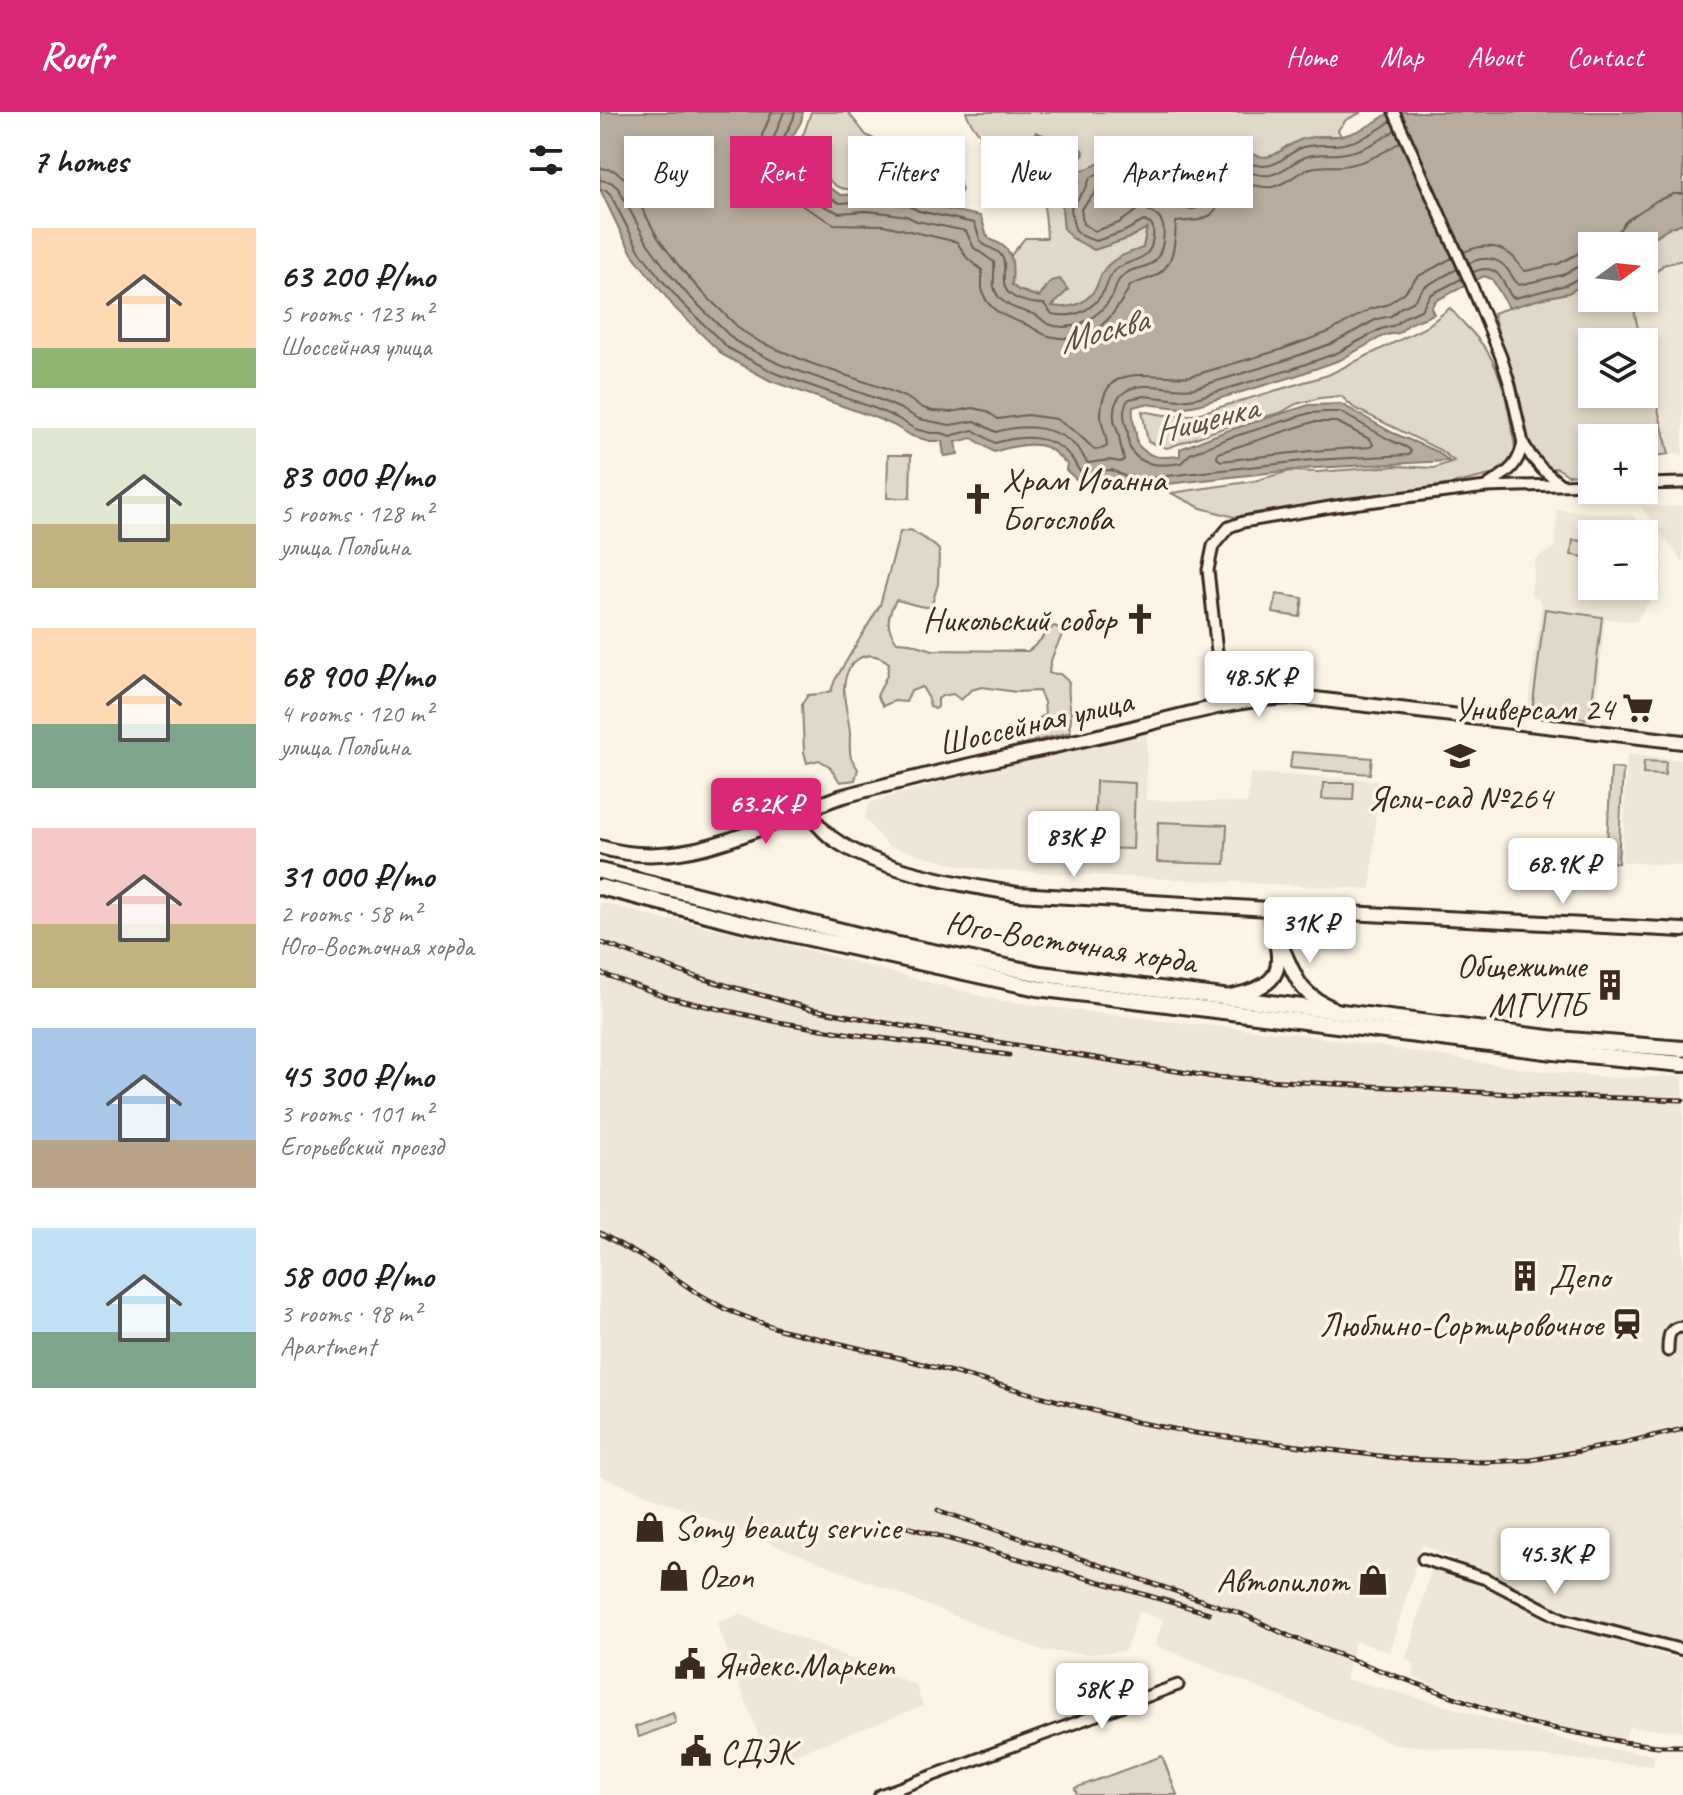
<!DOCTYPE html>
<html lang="en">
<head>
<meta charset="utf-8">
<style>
	body { margin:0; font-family:Caveat,sans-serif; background:#f6f6f6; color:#202124; height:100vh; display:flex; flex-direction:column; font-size:30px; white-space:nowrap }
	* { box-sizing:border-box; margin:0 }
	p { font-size:26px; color:#757577 }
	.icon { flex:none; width:44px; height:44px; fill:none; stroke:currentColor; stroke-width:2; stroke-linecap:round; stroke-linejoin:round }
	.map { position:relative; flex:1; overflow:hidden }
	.panel { display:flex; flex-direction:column; background:#fff; width:600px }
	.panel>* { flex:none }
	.banner { position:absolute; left:24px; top:24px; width:760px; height:72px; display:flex; gap:16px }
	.needle { width:52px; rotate:75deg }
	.controls { position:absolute; left:978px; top:120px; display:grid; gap:16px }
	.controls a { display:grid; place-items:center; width:80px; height:80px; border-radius:0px; background:#fff; box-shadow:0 4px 12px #0003; font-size:40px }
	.price { position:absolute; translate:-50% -68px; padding:0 18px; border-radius:8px; background:#fff; color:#222; font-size:26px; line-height:52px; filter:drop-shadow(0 2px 4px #0008) }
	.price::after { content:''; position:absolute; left:50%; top:48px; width:24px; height:18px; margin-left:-12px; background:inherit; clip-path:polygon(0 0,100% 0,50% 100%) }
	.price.selected { background:#db2777; color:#fff }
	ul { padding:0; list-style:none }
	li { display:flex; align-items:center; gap:24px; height:200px; padding:0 32px }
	li span { display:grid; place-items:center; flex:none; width:224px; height:160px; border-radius:0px; color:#555 }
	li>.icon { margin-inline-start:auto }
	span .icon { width:96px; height:96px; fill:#fffc; stroke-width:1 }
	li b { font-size:34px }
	h2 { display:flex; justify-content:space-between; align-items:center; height:96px; padding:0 32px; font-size:34px }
	.tag { padding:0 28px; border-radius:0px; background:#fff; box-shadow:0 4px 12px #0003; font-size:28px; line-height:72px }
	.tag.selected { background:#db2777; color:#fff }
	header { display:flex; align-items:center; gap:48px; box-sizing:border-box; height:112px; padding:0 40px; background:#db2777; color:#fff }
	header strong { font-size:38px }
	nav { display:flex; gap:44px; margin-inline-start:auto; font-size:28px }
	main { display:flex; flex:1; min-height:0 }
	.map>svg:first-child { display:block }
</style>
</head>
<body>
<header>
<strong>Roofr</strong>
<nav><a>Home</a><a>Map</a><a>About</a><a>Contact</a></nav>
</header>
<main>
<section class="panel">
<h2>7 homes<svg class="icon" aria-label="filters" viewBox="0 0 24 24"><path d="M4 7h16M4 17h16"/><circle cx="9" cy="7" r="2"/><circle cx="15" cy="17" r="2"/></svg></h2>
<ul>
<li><span style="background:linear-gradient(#ffd9b3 75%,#8fb573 0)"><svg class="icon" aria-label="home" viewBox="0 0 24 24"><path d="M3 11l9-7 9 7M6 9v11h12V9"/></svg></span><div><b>63 200 ₽/mo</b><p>5 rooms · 123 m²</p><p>Шоссейная улица</p></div></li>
<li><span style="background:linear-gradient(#dfe7d0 60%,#c2b280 0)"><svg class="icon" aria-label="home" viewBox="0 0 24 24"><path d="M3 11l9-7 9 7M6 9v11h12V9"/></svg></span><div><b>83 000 ₽/mo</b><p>5 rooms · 128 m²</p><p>улица Полбина</p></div></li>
<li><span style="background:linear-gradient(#ffd9b3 60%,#7fa58c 0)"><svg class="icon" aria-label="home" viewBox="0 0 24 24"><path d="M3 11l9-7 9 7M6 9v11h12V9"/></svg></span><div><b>68 900 ₽/mo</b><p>4 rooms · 120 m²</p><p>улица Полбина</p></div></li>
<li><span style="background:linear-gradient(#f6c9c9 60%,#c2b280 0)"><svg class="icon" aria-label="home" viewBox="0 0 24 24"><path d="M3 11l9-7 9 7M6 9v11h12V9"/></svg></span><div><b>31 000 ₽/mo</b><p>2 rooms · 58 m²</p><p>Юго-Восточная хорда</p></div></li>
<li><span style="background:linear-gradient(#a9c7e8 70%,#b9a48a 0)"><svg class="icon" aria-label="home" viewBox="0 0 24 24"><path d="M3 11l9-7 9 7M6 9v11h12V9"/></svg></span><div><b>45 300 ₽/mo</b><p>3 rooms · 101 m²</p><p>Егорьевский проезд</p></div></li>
<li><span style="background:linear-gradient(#bfe0f5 65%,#7fa58c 0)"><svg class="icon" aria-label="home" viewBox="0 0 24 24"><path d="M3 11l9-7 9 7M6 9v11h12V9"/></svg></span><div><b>58 000 ₽/mo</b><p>3 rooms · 98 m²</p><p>Apartment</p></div></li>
</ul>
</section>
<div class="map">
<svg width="1083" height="1683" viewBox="0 0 1083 1683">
	<rect width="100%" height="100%" fill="#fcf5e5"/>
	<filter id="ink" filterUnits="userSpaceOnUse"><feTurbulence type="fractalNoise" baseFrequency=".0125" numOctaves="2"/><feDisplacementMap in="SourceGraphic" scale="16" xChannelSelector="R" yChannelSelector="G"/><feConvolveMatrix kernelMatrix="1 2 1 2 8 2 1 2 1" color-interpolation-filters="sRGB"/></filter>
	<g filter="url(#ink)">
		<g fill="#eee6d6" fill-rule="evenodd">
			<path d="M 1083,148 L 1083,343 L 1069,342 L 1044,240 L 1044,230 L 1041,230 L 1035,203 L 1034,186 L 1044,186 L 1044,171 L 1063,153 Z"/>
			<path d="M 1083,394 L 1083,451 L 1041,395 Z"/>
			<path d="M 957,398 L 1033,403 L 1062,442 L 1059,475 L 1036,509 L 1005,507 L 995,607 L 927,598 L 942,490 L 931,483 L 935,447 L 955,435 ZM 992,422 L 1044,422 L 1044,474 L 992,474 Z"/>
			<path d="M 547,621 L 546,688 L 648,691 L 650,661 L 778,668 L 771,777 L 389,758 L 357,753 L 288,734 L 265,707 L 269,691 L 292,684 L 375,661 Z"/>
			<path d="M 1027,642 L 1083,648 L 1083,754 L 1022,750 Z"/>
			<path d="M 0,790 L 68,809 L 75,807 L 185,832 L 396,888 L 563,909 L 699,922 L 925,957 L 1013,966 L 1083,964 L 1083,1532 L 966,1499 L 822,1432 L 790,1540 L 755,1529 L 745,1567 L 786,1577 L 987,1634 L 1054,1643 L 1053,1654 L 795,1632 L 555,1533 L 563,1507 L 539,1499 L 525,1539 L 489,1542 L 444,1539 L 0,1364 Z"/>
			<path d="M 832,1455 L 920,1490 L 963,1514 L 1083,1548 L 1083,1619 L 1029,1615 L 1024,1628 L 1017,1627 L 931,1609 L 812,1565 L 815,1552 L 806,1547 Z"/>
			<path d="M 140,1502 L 316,1573 L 323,1594 L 169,1652 L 117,1511 Z"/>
		</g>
		<g fill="#e0d8c8" stroke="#8e8173" stroke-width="2">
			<path d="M 211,0 L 248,0 L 266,23 L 281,31 L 298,33 L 323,44 L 357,64 L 362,78 C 359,83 355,90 348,90 C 332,91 316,76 300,75 C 291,74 279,73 269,74 C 258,75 249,80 238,75 C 227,70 206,38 199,27 L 204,21 Z"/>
			<path d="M 366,0 L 762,0 L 746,8 L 738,18 L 741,24 L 719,24 L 687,34 L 673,44 L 663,46 L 650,42 L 610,53 L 594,78 L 587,79 L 549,60 L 538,76 L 533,76 L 524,61 L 497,52 L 486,59 L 480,58 L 479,49 L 482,38 L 469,30 L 446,26 L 447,39 C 466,48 472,51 480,70 L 466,86 L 462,95 L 464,117 L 494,138 L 527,127 L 547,115 L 543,136 C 530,141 513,146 504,158 C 500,163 499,171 496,176 C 485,193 470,197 452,195 L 459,186 L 445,175 L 440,185 L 418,178 L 412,173 L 411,143 L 425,126 L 447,126 C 446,112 446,96 441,83 C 438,77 433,73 429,68 C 409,47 377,29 366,0 Z"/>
			<path d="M 1083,111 L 1083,148 L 1063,153 L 1044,172 L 1044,134 L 1042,134 L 1068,116 Z"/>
			<path d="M 992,167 L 992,186 L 1034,186 L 1035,203 L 1041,230 L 992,230 L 992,282 L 1044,282 L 1044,240 L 1069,342 L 1048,345 L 1046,359 L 1044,359 L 1044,326 L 992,326 L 992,362 L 968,363 L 957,356 L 948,357 L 932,341 L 893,201 L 930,189 L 968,181 Z"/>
			<path d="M 850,196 C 862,211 877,223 887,239 C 906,269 910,307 916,342 L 899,361 L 852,372 L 638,406 L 601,396 L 571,381 L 654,369 L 690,359 L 718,360 L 796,354 L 834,356 L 854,349 L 840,338 L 754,296 L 741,284 L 720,286 L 696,292 L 680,301 L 638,311 L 567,336 L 548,330 L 542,299 L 564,303 L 593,303 L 728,263 L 826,215 Z"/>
			<path d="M 288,343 L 311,343 L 310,386 L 287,386 Z"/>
			<path d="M 311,418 C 321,425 331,429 339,438 L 338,472 L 331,495 C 318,496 309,490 296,488 C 287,504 285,515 297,530 L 310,531 L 333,538 L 428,539 C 439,532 444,522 454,514 L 464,518 C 459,532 449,546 449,561 L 460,562 L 469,570 C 467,585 471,593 471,606 C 470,621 467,606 471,620 L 422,632 L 421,627 L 426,617 L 445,602 L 444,590 L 439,579 L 416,580 L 382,575 L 371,578 L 361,588 L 353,582 L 342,584 L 338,587 L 338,595 L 335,597 L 330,594 L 328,585 L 322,575 L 311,579 L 306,590 L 294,589 L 283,594 L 277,584 L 287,563 L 289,551 C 265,533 245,550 244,578 C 244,592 249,607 250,621 C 250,629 249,638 251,646 C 252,647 257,656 258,657 L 255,668 L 240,670 L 229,654 L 219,648 L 207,651 L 204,640 L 202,592 L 208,583 L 220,582 L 231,579 L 235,568 L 280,493 L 300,420 Z"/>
			<path d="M 973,428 L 992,430 L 992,446 L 971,443 Z"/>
			<path d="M 676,482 L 703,486 L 700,505 L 673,501 Z"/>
			<path d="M 945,497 L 1002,505 L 990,607 L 932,599 Z"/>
			<path d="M 692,640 L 772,646 L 770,662 L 690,656 Z"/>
			<path d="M 1044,649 L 1066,650 L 1065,663 L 1043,662 Z"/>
			<path d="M 1011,656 L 1023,657 L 1018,751 L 1006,749 Z"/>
			<path d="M 496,669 L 535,671 L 533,737 L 494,736 Z"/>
			<path d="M 723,671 L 754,671 L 753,688 L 722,687 Z"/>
			<path d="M 558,710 L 627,713 L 625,752 L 557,750 Z"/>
			<path d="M 73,1601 L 76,1611 L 39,1625 L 35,1615 Z"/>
			<path d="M 562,1644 L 577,1683 L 477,1683 L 475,1676 Z"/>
		</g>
		<path fill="#b7ad9e" stroke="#85796b" stroke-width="2" d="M 0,0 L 203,0 L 201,10 L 191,27 L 198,46 L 217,61 L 220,70 L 241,83 L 275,81 L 312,86 L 321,92 L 380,104 C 385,111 383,117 387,123 C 390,129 393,128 398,131 C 415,138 413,157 412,173 L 418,178 L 439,185 L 451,169 L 460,167 L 468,178 L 452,194 C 472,197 485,193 496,176 C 499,170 500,163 504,158 C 513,145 529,141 543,136 L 547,116 L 527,127 L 494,138 L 472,126 L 464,117 L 462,95 L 466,86 L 480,70 C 477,62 473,53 465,48 C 453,39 443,39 433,25 L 436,20 L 455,28 L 461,25 L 482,38 L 484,42 L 479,49 L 480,58 C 489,58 491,54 498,52 C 514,46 527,63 533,76 L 539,76 C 552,61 562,36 583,61 L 581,75 L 587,79 L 594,78 C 607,58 617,39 646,41 C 654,42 662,47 670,44 C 682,41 691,30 703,27 C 716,23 727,26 740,24 C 759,21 775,11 790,0 L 1083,0 L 1083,111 L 1068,116 L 1042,134 L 992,134 L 992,168 L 968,181 L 951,184 L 909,196 L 892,167 L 884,164 L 835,189 L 831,196 L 834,202 L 809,212 L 799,221 L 785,223 L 740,248 L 689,266 L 597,293 L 580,296 L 545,292 L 533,295 C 531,307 537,319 537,332 C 550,347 561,346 580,344 L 580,337 L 626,319 L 709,293 L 741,292 L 793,321 L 838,340 L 849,349 L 713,356 L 540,375 L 526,374 L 510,366 L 491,369 L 478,369 L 466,358 L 467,352 C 461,347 454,338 446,335 C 430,329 409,335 394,340 L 372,326 L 356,330 L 358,342 L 344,344 L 342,329 L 330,329 L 312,324 L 293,313 L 271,304 L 171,269 L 123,243 L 75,196 L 33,143 L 22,123 L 0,77 Z"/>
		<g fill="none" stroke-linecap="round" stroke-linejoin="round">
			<g stroke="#6d5e51" stroke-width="2">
				<path d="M 172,0 L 162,23 L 165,48 L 174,65 L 191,80 L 196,88 L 204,95 L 234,112 L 284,113 L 357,130 L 367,146 L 382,158 C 382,164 382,170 382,176 C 385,199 409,206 427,213 C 435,216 440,222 449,224 C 491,235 513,207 530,174 C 538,169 547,168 555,164 C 575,154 575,129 576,110 L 599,108 L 611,103 L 635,73 C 647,69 659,77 672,75 C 687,72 697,60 711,56 C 721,53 732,55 742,54 C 763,52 784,41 800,30"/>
				<path d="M 184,0 L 174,25 L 177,44 L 184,57 L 201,72 L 208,84 L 220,92 L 239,101 L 266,99 L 286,101 L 306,104 L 317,109 L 366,119 L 374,136 L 394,150 C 395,158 393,167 394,175 C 398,193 419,198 433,202 C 440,204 442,209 448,212 C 473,222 499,205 512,185 C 515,180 516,173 519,168 C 535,147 556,166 563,130 C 564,121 565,113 559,106 C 555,101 549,100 545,96 L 559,80 L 563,81 C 570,92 580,99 594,97 C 615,93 615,67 633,61 C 646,56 657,65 670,63 C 685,60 694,48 708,44 C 719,41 728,43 739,42 C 759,40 779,30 795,18"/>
				<path d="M 195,0 L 193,8 L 184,25 L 186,40 L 192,51 L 210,66 L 215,76 L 226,84 L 240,91 L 274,89 L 309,94 L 319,99 L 374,111 C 377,116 378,124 381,129 C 386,137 396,136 401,143 C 408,153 401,164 405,175 C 409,188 432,192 444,192 L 452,202 C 475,207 494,198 505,177 C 508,171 509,165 513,160 C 526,147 549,150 552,131 C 553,124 555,120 552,113 L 544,109 L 523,120 L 496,129 C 472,122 474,117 471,96 L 486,76 L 490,66 L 500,60 L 507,59 L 517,66 L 528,82 C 552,90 548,65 568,59 L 574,64 C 573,73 571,80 581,85 C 601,96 606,69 616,58 C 617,57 626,53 627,52 C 641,46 650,53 664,54 C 679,54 689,40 703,35 C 714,32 723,33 734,33 C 754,32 775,21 791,9"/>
				<path d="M 0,56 L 13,58 L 26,67 L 58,126 L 79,154 L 97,175 L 141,218 L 160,230 L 210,251 L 283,276 L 307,286 L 323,296 L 333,299 L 351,300 L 373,296 L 386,299 L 398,307 L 427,303 L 456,307 L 477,321 L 495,338 L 504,336 L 507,334 C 507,323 501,314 501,303 C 502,244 558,269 591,264 L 680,238 L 729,220 L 770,197 L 786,193 L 804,181 L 817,165 L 852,146"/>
				<path d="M 0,68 L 11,70 L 18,76 L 48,132 L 69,161 L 88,183 L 135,229 L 179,252 L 278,287 L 301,297 L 319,307 L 350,313 L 375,309 L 396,320 C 427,311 460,314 481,340 C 483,344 485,348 488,351 L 509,348 L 520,350 L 524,348 C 522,340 520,332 519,324 C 518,318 514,312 514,306 C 512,286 525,275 544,274 C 561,273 576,279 594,276 L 683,249 L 733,231 L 777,207 L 791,204 L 800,196 L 813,190 L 824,175 L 857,157"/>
				<path d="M 505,69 C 518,79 516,91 534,95 L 536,99 L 519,111 L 495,119 L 483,112 L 481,97 L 495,81 L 498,72 Z"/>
				<path d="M 0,78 L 6,78 L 10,82 L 39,138 L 61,167 L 81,190 L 128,236 L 175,261 L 274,296 L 297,306 L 315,317 L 331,321 L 342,321 L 350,324 L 373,318 L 395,331 C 423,323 451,322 471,345 C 476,351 475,355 481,360 L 512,358 L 528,366 L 540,367 L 712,348 L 809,343 L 811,339 L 808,336 L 790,328 L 740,300 L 726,300 L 710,301 L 629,326 L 590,342 L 581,351 C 564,354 539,355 530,336 C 527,330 529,323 527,317 C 524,306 521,297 529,287 L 544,284 L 580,288 L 596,286 L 686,259 L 737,241 L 781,217 L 795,213 L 805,205 L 821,198 L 830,183 L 861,167"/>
				<path d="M 1014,134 L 1017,121 L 1026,109 L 1056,89 L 1074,82 L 1083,82"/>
				<path d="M 864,140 C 880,133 896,131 911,143 C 917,148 920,155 925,159 L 958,152 L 979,141 L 992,139"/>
				<path d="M 869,151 C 882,145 897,144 907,157 C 912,163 914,169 919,173 L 962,163 L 983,152 L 992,151"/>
				<path d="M 873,160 C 897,150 901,166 911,184 L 915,186 L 966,173 L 986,162 L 992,161"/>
				<path d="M 713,310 L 737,310 L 771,328 L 773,333 L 770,335 L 711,339 L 621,349 L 617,346 L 618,341 Z"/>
			</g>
			<defs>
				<g id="minor">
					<path d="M 794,0 L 871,172 L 901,245 L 910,273 L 923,331 L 931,344 L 942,357 L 960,372"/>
					<path d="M 1044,372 L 1083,371"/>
					<path d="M 888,373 C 908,360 918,355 923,331"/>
					<path d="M 623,595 L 608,458 L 613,434 L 629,415 L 643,410 L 736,394 L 886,375 L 992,372"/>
					<path d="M 1068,1239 C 1068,1226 1068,1215 1083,1215"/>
					<path d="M 823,1447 L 886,1467 L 963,1507 L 1083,1538"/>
					<path d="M 280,1683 L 578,1573"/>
				</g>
				<g id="secondary">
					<path d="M 206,699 C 215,708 222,719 232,726 C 277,759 363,773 418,782 L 669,797 L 1083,818"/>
					<path d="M 0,735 C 71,757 135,726 200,701 C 213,696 226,689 240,685 C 328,661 418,643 507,622 C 567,608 637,585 698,585 L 1083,630"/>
					<path d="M 681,833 C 696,865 698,882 733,896"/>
					<path d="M 631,884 C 694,872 679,847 669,797"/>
				</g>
				<g id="primary">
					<path d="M 0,759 L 294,832 L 441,862 L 957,927 L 1083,937"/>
					<path d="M 0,775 L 146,812 L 437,876 L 954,940 L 1083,952"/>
				</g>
			</defs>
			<use href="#minor" stroke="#3b2a1e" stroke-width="15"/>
			<use href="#secondary" stroke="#3b2a1e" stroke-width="18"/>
			<use href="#primary" stroke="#3b2a1e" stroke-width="20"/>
			<use href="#minor" stroke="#fcf5e5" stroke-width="9"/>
			<use href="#secondary" stroke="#fcf5e5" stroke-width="12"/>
			<use href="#primary" stroke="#fcf5e5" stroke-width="14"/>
			<defs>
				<g id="rail">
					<path d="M 0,830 L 90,863 L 211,897 L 335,920 L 613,965 L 929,983 L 1083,988"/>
					<path d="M 0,861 L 70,886 L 178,910 L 258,923 L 409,943"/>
					<path d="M 0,1121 L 58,1154 L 97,1181 L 125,1197 L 151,1207 L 179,1217 L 300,1246 L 536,1310 L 595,1321 L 804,1347 L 884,1350 L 931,1348 L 1023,1331 L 1083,1317"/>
					<path d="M 338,1398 L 642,1502 L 689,1524 L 790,1562 L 927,1611 L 1023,1630 L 1058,1634 L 1083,1634"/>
					<path d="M 297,1412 L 609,1501"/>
				</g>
			</defs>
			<use href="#rail" stroke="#3b2a1e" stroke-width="5"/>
			<use href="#rail" stroke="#fcf5e5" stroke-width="2" stroke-dasharray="6" stroke-linecap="butt"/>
		</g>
	</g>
	<defs>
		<symbol id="church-bare" viewBox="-9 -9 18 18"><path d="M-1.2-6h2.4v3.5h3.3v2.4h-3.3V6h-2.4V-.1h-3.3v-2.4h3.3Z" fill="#3b2a1e" stroke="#fcf5e5" stroke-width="2.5" paint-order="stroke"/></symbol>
		<symbol id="supermarket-bare" viewBox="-9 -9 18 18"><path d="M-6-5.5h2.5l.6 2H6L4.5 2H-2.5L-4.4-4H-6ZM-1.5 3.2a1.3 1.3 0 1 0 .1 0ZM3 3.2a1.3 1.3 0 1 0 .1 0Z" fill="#3b2a1e" stroke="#fcf5e5" stroke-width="2.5" paint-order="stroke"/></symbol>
		<symbol id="school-bare" viewBox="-9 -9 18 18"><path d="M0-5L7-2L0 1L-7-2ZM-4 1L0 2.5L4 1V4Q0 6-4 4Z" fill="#3b2a1e" stroke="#fcf5e5" stroke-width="2.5" paint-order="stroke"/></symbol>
		<symbol id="building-bare" viewBox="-9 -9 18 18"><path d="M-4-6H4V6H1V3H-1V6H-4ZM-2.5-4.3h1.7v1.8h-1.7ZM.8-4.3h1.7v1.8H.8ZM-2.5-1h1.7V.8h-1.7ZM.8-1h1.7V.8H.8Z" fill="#3b2a1e" stroke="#fcf5e5" stroke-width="2.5" paint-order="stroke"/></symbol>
		<symbol id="station-bare" viewBox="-9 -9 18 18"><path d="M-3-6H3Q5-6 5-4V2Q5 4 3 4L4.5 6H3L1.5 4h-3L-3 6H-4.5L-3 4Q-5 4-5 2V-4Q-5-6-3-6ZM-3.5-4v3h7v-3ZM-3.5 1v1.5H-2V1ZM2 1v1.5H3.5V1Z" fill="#3b2a1e" stroke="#fcf5e5" stroke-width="2.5" paint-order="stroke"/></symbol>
		<symbol id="shop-bare" viewBox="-9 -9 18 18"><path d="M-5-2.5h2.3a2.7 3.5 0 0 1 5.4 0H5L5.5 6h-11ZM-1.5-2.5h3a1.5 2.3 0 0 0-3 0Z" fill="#3b2a1e" stroke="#fcf5e5" stroke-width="2.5" paint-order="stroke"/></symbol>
		<symbol id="civic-bare" viewBox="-9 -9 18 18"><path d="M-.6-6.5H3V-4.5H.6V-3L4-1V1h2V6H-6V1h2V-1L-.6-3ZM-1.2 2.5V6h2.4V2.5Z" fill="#3b2a1e" stroke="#fcf5e5" stroke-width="2.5" paint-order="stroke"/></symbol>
	</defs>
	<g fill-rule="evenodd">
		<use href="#church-bare" x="356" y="365" width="44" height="44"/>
		<use href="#church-bare" x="518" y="485" width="44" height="44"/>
		<use href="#supermarket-bare" x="1016" y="574" width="44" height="44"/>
		<use href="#school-bare" x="838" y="622" width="44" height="44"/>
		<use href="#building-bare" x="988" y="851" width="44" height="44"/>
		<use href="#building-bare" x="903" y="1142" width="44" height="44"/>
		<use href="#station-bare" x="1005" y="1190" width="44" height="44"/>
		<use href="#shop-bare" x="28" y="1393" width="44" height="44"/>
		<use href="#shop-bare" x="52" y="1442" width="44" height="44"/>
		<use href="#shop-bare" x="751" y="1446" width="44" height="44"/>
		<use href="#civic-bare" x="68" y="1530" width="44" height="44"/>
		<use href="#civic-bare" x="74" y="1617" width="44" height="44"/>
	</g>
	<g text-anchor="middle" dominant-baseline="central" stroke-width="7" stroke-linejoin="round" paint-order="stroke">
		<g font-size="34" fill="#3b2a1e" stroke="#fcf5e5" text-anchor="start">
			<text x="402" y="367">Храм Иоанна<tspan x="402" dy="39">Богослова</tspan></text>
			<text x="516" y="507" text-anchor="end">Никольский собор</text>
			<text x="1014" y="596" text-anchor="end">Универсам 24</text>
			<text x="860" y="685" text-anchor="middle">Ясли-сад №264</text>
			<text x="986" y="853" text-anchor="end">Общежитие<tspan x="986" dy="39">МГУПБ</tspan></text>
			<text x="949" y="1164">Депо</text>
			<text x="1003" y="1212" text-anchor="end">Люблино-Сортировочное</text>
			<text x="74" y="1415">Somy beauty service</text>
			<text x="98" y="1464">Ozon</text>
			<text x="749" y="1468" text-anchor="end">Автопилот</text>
			<text x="114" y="1552">Яндекс.Маркет</text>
			<text x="120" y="1639">СДЭК</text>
		</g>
		<g font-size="34" fill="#3b2a1e" stroke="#fcf5e5">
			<text transform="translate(435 610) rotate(-13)">Шоссейная улица</text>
			<text transform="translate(471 830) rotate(9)">Юго-Восточная хорда</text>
		</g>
		<g font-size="36" font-style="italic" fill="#605144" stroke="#fcf5e5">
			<text transform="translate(503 218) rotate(-15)">Москва</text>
			<text transform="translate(605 307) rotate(-14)">Нищенка</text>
		</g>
	</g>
</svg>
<div class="controls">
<a><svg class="needle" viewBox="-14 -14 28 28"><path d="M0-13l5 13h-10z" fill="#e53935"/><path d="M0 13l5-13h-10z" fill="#757577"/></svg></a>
<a><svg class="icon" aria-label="layers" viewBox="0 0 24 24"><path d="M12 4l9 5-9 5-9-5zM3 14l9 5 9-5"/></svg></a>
<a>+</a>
<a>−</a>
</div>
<b class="price" style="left:659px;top:607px">48.5K ₽</b>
<b class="price selected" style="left:166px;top:734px">63.2K ₽</b>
<b class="price" style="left:474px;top:767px">83K ₽</b>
<b class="price" style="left:963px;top:794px">68.9K ₽</b>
<b class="price" style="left:710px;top:853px">31K ₽</b>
<b class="price" style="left:955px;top:1484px">45.3K ₽</b>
<b class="price" style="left:502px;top:1619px">58K ₽</b>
<div class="banner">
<a class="tag">Buy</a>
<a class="tag selected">Rent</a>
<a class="tag">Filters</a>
<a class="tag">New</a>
<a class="tag">Apartment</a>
</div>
</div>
</main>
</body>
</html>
